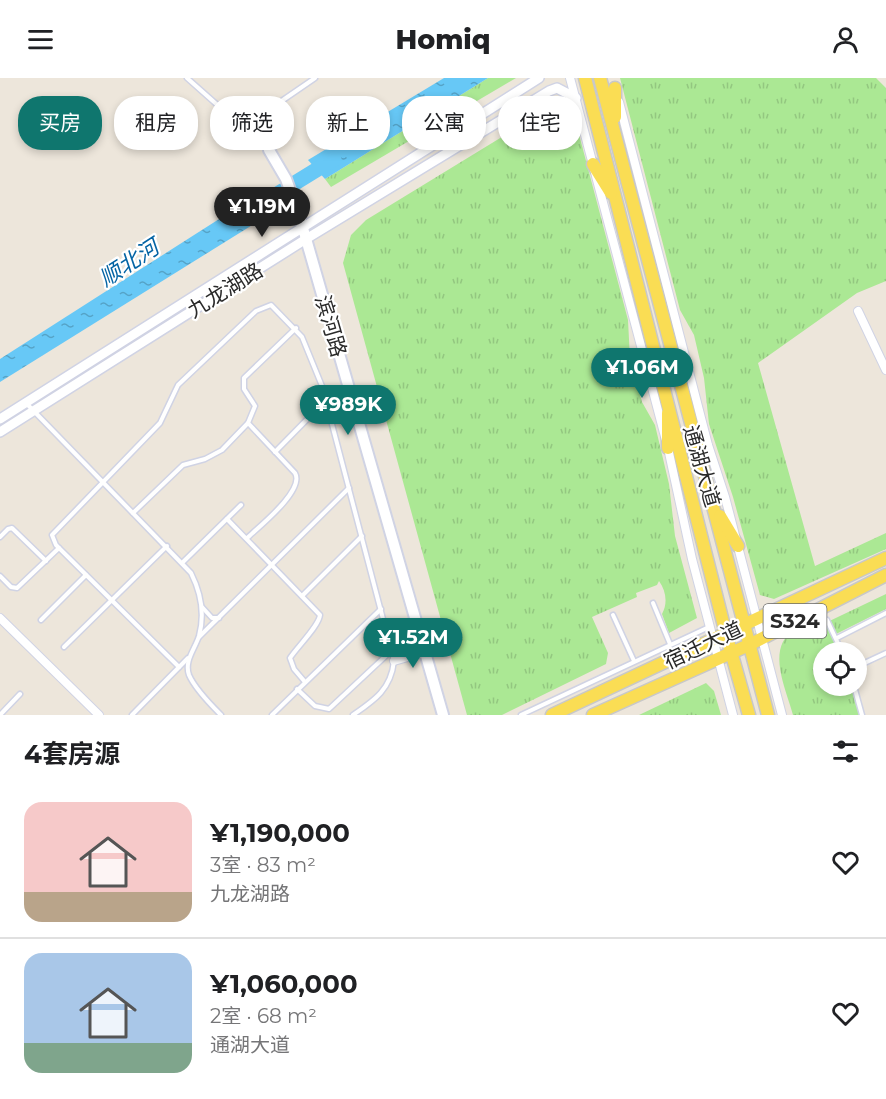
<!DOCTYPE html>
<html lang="zh">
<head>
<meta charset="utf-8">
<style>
	body { margin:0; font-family:Montserrat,"Noto Sans SC",sans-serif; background:#f2f2f2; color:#202124; height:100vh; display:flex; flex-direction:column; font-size:22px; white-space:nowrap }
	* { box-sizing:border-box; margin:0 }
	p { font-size:20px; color:#757577 }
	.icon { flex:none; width:33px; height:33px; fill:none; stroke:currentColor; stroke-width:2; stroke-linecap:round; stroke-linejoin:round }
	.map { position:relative; height:637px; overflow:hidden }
	.panel { display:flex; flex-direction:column; background:#fff; flex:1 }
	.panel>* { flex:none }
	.top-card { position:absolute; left:18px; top:18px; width:850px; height:54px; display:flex; gap:12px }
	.controls { position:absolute; left:813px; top:564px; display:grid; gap:12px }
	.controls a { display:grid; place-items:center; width:54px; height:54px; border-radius:50%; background:#fff; box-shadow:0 3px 9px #0003; font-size:30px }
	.price { position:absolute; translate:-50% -51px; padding:0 14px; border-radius:21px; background:#0f766e; color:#fff; font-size:20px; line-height:39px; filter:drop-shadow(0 2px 3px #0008) }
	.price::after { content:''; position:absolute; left:50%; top:36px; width:18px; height:14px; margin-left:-9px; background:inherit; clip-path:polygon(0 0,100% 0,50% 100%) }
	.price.active { background:#222; color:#fff }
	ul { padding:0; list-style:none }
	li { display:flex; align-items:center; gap:18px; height:150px; padding:0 24px }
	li+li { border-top:2px solid #e0e0e0 }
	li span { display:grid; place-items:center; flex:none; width:168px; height:120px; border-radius:18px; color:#555 }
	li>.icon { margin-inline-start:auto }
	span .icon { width:72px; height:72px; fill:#fffc; stroke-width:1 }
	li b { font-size:26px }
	h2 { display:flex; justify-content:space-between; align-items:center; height:72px; padding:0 24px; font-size:26px }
	.pill { padding:0 21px; border-radius:24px; background:#fff; box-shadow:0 3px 9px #0003; font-size:21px; line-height:54px }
	.pill.active { background:#0f766e; color:#fff }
	header { display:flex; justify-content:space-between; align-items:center; height:78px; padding:0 24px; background:#fff; font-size:27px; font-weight:800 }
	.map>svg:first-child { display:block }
</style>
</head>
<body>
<header><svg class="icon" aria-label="menu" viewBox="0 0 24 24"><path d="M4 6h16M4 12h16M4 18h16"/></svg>Homiq<svg class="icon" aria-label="person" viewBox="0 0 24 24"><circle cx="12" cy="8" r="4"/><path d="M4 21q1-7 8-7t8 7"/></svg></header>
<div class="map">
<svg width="886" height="637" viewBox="0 0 886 637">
	<defs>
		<pattern id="grass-tufts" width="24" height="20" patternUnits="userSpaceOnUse" patternTransform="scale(1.5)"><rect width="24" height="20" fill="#abe894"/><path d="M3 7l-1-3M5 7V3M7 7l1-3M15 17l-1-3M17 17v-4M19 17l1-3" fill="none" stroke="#93c780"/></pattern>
		<pattern id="water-ripples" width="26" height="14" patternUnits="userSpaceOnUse" patternTransform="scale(1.5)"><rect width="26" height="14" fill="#67c8f6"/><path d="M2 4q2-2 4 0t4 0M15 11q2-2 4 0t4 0" fill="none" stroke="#55a3c7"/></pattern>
	</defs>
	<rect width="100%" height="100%" fill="#ede6db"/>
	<g fill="url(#grass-tufts)">
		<path d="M 488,0 L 516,0 L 331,109 L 325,101 Z"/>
		<path d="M 620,0 L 876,0 L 886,10 L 886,203 L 857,215 L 758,285 L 815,488 L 886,455 L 886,471 L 774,521 L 760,517 L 733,419 L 709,346 L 704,300 L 694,257 L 680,232 Z"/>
		<path d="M 551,29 L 567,33 L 576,45 L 628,242 L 630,281 L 642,324 L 655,347 L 669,406 L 675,458 L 697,540 L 669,555 L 662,536 C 668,525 666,513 659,503 L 657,507 L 636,515 L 637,519 L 592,539 L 608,575 L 606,586 L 502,637 L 467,637 L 343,185 L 351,157 L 366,142 Z"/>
		<path d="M 886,516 L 886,531 L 832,558 L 839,574 L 824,574 L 824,608 L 851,608 L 860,637 L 793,637 C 787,614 770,579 786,559 L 796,559 Z"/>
		<path d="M 706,605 L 714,613 L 721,637 L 639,637 Z"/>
	</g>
	<g fill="url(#water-ripples)">
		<path d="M 444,0 L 488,0 L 325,101 L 308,82 Z"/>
		<path d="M 266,111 L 270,136 L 0,304 L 0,281 Z"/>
	</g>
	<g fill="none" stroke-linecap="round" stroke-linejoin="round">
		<g stroke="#67c8f6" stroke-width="15">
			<path d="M 295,105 L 334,81"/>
			<path d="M 252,132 L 282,113"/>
		</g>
		<defs>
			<g id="service">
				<path d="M 187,0 L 267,71"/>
				<path d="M 246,52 L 264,35 L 315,0"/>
				<path d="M 26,325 L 191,495 C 201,515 205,536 199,558 C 195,571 184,583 189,597 C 195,611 211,627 221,637"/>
				<path d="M 275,374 L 326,322"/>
				<path d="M 133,435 L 183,387 L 205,381 L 222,372 L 248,345 L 255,328 L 244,311 L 244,300 L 296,250"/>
				<path d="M 227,441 L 320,537 C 319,548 297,569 290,580 L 294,591 L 305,604"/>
				<path d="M 0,459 L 8,451 L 12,450 L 46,483"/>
				<path d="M 247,460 C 260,448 305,412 295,395 L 248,345"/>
				<path d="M 183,484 L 241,427"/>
				<path d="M 0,498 L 11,509 L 17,510 L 59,470"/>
				<path d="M 302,518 L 362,458"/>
				<path d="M 653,525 L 670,566"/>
				<path d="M 202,529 L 212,540 L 219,540"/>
				<path d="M 613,537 L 634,583"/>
				<path d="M 41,542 L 86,497"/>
				<path d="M 797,556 L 827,542 L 842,574"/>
				<path d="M 199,559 L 349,410"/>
				<path d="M 837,560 L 886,535"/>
				<path d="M 64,569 L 167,468"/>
				<path d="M 179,589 L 56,467 L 52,457 L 160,345 L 178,307 L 256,233 L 271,227 L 302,259 L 322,308 L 394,583 C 391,611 375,622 353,637"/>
				<path d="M 856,589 L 886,575"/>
				<path d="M 854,608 L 862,637"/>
				<path d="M 297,611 L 315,628 L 329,631 L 391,573"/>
				<path d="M 0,637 L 20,616"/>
				<path d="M 132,637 L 188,580"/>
				<path d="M 272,637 L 381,531"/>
				<path d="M 521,637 L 709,549"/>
			</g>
			<g id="minor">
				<path d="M 570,0 L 668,370 L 692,481 L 733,637"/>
				<path d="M 619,24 L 708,367 L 725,419 L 782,637"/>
				<path d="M 858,233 L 886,292"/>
				<path d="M 0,540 L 99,637"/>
				<path d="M 394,583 L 425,574"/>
			</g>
			<g id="tertiary">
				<path d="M 0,341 L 539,0"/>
				<path d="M 0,354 L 306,161 L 549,13 L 557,10 L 576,20"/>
			</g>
			<path id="secondary" d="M 269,72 L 286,101 L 300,140 L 443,637"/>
			<g id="primary">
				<path d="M 585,0 L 726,556 L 749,637"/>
				<path d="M 600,0 L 768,637"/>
				<path d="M 615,39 L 615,10"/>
				<path d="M 593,86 L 611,115"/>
				<path d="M 668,370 L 668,335"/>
				<path d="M 720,438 L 738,468"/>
				<path d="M 552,637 L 886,480"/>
				<path d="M 593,637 L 751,566 L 886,497"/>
			</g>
		</defs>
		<use href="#service" stroke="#d0d3e4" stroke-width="7"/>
		<use href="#minor" stroke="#d0d3e4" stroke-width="10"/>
		<use href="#tertiary" stroke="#d0d3e4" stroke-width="12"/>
		<use href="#secondary" stroke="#d0d3e4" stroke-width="14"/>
		<use href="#primary" stroke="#c8c8c8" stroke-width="15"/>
		<use href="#service" stroke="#fff" stroke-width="4"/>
		<use href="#minor" stroke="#fff" stroke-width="8"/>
		<use href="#tertiary" stroke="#fff" stroke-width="9"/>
		<use href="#secondary" stroke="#fff" stroke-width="10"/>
		<use href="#primary" stroke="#fadd54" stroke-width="12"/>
	</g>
	<g text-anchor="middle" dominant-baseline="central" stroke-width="4.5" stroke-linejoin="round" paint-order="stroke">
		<rect fill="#fff" stroke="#6a6a6a" stroke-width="1.5" x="763.5" y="526" width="63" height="34" rx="4.5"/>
		<g font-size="20" font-weight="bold" fill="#2a2a2a">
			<text x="795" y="543">S324</text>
		</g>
		<g font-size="21" fill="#2a2a2a" stroke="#fff">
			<text transform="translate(225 212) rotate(-32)">九龙湖路</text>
			<text transform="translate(331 248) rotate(74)">滨河路</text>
			<text transform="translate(702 388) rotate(74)">通湖大道</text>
			<text transform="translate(703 567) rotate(-25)">宿迁大道</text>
		</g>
		<g font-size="22" font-style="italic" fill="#0464a4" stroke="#fff">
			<text transform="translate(129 185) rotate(-33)">顺北河</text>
		</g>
	</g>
</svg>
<div class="controls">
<a><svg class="icon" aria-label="locate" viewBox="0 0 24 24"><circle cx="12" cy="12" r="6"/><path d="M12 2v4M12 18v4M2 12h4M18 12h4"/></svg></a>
</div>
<b class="price active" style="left:262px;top:160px">¥1.19M</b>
<b class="price" style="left:642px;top:321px">¥1.06M</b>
<b class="price" style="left:348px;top:358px">¥989K</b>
<b class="price" style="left:413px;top:591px">¥1.52M</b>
<div class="top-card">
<a class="pill active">买房</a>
<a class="pill">租房</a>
<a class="pill">筛选</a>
<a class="pill">新上</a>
<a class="pill">公寓</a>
<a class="pill">住宅</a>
</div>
</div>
<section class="panel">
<h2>4套房源<svg class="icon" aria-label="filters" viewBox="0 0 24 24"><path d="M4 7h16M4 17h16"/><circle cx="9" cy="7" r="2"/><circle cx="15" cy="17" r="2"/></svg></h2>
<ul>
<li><span style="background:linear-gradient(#f6c9c9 75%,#b9a48a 0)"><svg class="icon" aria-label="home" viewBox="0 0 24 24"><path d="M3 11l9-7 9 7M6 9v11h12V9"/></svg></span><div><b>¥1,190,000</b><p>3室 · 83 m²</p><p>九龙湖路</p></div><svg class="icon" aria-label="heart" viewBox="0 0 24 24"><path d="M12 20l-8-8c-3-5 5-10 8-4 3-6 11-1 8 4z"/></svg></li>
<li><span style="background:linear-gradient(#a9c7e8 75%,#7fa58c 0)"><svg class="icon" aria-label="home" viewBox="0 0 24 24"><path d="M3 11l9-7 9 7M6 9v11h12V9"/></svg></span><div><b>¥1,060,000</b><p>2室 · 68 m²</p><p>通湖大道</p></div><svg class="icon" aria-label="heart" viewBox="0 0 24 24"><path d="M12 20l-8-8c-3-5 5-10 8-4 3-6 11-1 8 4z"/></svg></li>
</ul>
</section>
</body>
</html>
